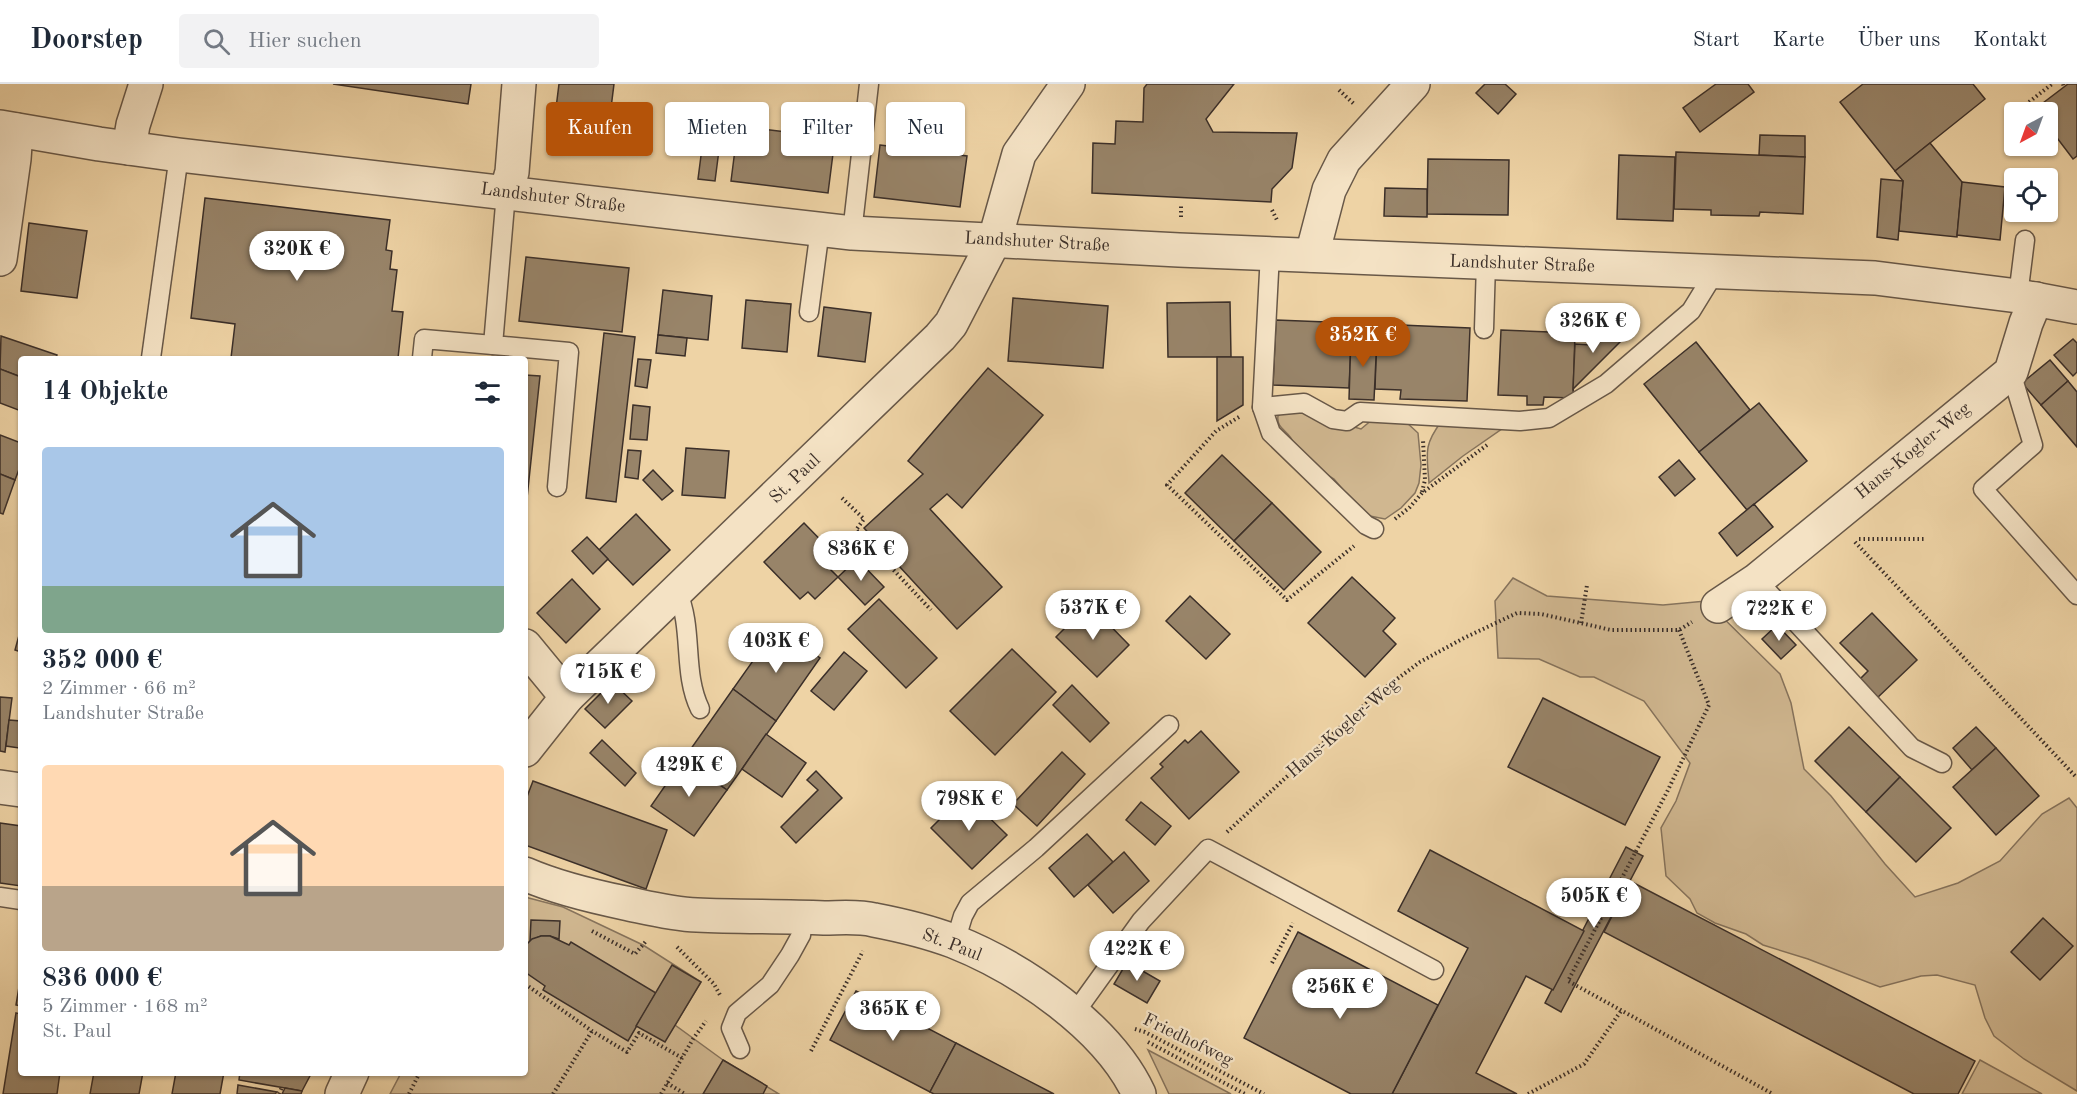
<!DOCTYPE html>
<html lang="de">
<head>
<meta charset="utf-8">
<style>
	body { margin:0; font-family:"Old Standard TT",serif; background:#f2f2f3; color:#1f2937; height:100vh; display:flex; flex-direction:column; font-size:22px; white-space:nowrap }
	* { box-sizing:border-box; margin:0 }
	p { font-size:20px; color:#747a83 }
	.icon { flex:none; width:33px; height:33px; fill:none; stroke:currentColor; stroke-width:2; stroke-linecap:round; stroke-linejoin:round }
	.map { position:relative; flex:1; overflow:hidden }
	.panel { position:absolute; left:18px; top:272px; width:510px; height:720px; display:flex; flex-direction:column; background:#fff; border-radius:6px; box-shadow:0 2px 4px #0004 }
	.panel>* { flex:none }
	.banner { position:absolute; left:546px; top:18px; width:570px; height:54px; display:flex; gap:12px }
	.needle { width:39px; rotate:221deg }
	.tools { position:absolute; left:2004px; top:18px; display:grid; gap:12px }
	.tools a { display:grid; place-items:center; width:54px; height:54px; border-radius:6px; background:#fff; box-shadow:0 2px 4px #0004; font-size:30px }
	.price { position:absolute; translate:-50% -51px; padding:0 14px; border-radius:21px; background:#fff; color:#222; font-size:20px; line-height:39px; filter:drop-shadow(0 2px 3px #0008) }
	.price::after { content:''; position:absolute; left:50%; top:36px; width:18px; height:14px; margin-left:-9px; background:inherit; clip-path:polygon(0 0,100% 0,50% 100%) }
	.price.current { background:#b45309; color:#fff }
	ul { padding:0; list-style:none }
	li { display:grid; align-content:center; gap:12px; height:318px; padding:0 24px }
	li span { display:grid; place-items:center; height:186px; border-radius:6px; color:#555 }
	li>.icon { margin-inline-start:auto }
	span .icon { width:108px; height:108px; fill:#fffc; stroke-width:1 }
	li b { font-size:26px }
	h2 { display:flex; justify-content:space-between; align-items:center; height:72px; padding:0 24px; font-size:26px }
	.tag { padding:0 21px; border-radius:6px; background:#fff; box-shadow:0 2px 4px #0004; font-size:21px; line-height:54px }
	.tag.current { background:#b45309; color:#fff }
	header { display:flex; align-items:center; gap:36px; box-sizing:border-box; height:84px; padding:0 30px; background:#fff; border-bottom:2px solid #e0e1e3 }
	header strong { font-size:28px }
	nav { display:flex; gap:33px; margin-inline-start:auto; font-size:21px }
	.search { width:420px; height:54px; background:#f2f2f3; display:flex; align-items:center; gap:15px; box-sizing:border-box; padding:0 21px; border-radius:6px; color:#747a83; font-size:22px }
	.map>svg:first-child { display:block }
</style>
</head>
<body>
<header>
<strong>Doorstep</strong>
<div class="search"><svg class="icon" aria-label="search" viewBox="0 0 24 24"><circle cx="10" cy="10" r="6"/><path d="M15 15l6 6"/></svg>Hier suchen</div>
<nav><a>Start</a><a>Karte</a><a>Über uns</a><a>Kontakt</a></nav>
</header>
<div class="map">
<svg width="2077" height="1010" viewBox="0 0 2077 1010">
	<rect width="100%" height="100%" fill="#eed3a5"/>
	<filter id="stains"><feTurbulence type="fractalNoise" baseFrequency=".00333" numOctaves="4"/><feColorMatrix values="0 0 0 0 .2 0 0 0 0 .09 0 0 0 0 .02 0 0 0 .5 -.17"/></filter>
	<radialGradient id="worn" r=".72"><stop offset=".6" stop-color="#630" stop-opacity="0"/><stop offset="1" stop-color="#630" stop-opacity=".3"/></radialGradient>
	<g fill="#d0b790" stroke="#86735c" stroke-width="1.5">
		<path d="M 1284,327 L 1298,327 L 1361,345 L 1373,335 L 1406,338 L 1418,349 L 1421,381 L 1419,399 L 1415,409 L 1401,424 L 1385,435 L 1370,432 L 1352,416 L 1334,395 L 1321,387 L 1293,358 C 1289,347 1276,345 1278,332 Z"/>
		<path d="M 1441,338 L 1506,342 L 1463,372 L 1429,399 C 1427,370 1423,362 1441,338 Z"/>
		<path d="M 1513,494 L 1547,512 L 1663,521 L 1706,517 L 1780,590 L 1791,619 L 1804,685 L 1831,712 L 1885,780 L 1915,813 L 1958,799 L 2000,777 L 2042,730 L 2069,714 L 2077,724 L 2077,1007 L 2024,975 L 1994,952 L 1985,934 L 1975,901 L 1937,891 L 1921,892 L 1880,903 L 1808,875 L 1763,861 L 1746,850 L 1715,839 L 1697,829 L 1690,815 L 1666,792 L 1661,744 L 1676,717 L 1690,679 L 1644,617 L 1594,593 L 1580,593 L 1539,575 L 1498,574 L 1495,517 Z"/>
		<path d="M 525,813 L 563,823 L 643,861 L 701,898 L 675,941 L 723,976 L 779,1010 L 390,1010 L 401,989 L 525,988 Z"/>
		<path d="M 1148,966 L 1231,1010 L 1169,1010 Z"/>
		<path d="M 1980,976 L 2042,1010 L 1962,1010 Z"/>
	</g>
	<g fill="#988469" stroke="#3b2f29" stroke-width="1.5">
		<path d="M 333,0 L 471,0 L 468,20 Z"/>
		<path d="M 559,0 L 614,0 L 610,32 L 556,24 Z"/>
		<path d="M 1147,0 L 1234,0 L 1206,35 L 1213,48 L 1297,49 L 1292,84 L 1272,105 L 1271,118 L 1092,109 L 1093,59 L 1115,60 L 1116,37 L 1143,38 L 1144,4 Z"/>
		<path d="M 1485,0 L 1505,0 L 1516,10 L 1498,30 L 1476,9 Z"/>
		<path d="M 1716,0 L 1748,0 L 1754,8 L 1700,48 L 1683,24 Z"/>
		<path d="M 1863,0 L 1973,0 L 1985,15 L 1895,87 L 1840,18 Z"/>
		<path d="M 2068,0 L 2077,0 L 2077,72 L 2073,75 L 2048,42 L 2048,28 L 2038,28 L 2035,25 Z"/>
		<path d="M 738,42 L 835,54 L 828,109 L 731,97 Z"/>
		<path d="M 1760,51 L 1805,52 L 1805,73 L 1759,71 Z"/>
		<path d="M 1930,59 L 1962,98 L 1957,153 L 1899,147 L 1903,97 L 1895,87 Z"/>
		<path d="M 880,61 L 967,72 L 960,123 L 874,113 Z"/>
		<path d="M 702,64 L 719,66 L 715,97 L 698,95 Z"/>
		<path d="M 1676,68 L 1805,73 L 1803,130 L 1760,128 L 1759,132 L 1711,131 L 1711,126 L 1674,125 Z"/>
		<path d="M 1619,71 L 1675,73 L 1673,137 L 1617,135 Z"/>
		<path d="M 1428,75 L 1509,76 L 1508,131 L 1427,130 Z"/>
		<path d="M 1881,95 L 1903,97 L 1898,156 L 1877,153 Z"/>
		<path d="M 1962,98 L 2005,103 L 2000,156 L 1957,151 Z"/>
		<path d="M 1385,104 L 1427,105 L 1427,133 L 1384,132 Z"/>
		<path d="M 205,114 L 390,136 L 386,166 L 392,167 L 390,185 L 397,186 L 392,227 L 403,228 L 398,274 L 231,274 L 235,240 L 191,234 Z"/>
		<path d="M 29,139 L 87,147 L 77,214 L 21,207 Z"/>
		<path d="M 526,173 L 629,184 L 622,248 L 519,237 Z"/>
		<path d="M 663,206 L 712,212 L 708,256 L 658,251 Z"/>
		<path d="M 1013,214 L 1108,222 L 1103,284 L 1008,277 Z"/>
		<path d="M 746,216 L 791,220 L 787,268 L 742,264 Z"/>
		<path d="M 1230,218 L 1231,273 L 1168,273 L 1167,219 Z"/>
		<path d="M 824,223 L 871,229 L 865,278 L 818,272 Z"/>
		<path d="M 1276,236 L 1352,239 L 1349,304 L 1273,301 Z"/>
		<path d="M 1377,240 L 1470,244 L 1467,317 L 1400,315 L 1401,306 L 1375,305 Z"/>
		<path d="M 1501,246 L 1575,249 L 1573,314 L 1544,313 L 1543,321 L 1527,321 L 1527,312 L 1498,311 Z"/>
		<path d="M 604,249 L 635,253 L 616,418 L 586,414 Z"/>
		<path d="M 1591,250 L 1627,251 L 1573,305 L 1575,260 L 1591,261 Z"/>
		<path d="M 658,251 L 687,254 L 685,272 L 656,269 Z"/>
		<path d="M 1,252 L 57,271 L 56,274 L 21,274 L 21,293 L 0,285 Z"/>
		<path d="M 1351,252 L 1377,253 L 1374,316 L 1349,315 Z"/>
		<path d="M 2073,255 L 2077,259 L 2077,288 L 2073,292 L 2054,271 Z"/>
		<path d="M 1696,258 L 1750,326 L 1699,368 L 1644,300 Z"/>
		<path d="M 1217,273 L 1243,273 L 1243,321 L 1217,337 Z"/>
		<path d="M 638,275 L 651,276 L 647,304 L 635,302 Z"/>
		<path d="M 2050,276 L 2068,297 L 2041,321 L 2022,299 Z"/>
		<path d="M 988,284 L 1043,331 L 962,424 L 947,410 L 930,425 L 1002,503 L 957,545 L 864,444 L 923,390 L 908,377 Z"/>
		<path d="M 0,285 L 21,293 L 21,327 L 0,319 Z"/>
		<path d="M 525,291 L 540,292 L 527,414 L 525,414 Z"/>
		<path d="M 2068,297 L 2077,308 L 2077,363 L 2041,321 Z"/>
		<path d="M 1759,319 L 1807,377 L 1747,426 L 1699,368 Z"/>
		<path d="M 633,321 L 650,323 L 647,356 L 630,355 Z"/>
		<path d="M 0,351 L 21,359 L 21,380 L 15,396 L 0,390 Z"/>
		<path d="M 686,364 L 729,367 L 725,414 L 682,411 Z"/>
		<path d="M 628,366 L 641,367 L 638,395 L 625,393 Z"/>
		<path d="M 1222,371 L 1272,419 L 1234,457 L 1185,409 Z"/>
		<path d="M 1679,376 L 1695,395 L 1675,412 L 1659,393 Z"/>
		<path d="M 653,386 L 673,407 L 662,416 L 643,396 Z"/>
		<path d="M 0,390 L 15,396 L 3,430 L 0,429 Z"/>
		<path d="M 1272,419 L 1321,468 L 1284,506 L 1234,457 Z"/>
		<path d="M 1754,420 L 1773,443 L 1737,472 L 1719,449 Z"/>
		<path d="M 636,430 L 670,466 L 633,501 L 599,466 Z"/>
		<path d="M 804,439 L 841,477 L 831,486 L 838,493 L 815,515 L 808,508 L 800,515 L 764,478 Z"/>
		<path d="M 587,453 L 608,475 L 593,490 L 572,467 Z"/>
		<path d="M 857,475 L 884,503 L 865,521 L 838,493 Z"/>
		<path d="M 1352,493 L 1395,534 L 1383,547 L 1396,560 L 1365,593 L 1308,539 Z"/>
		<path d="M 572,495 L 600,525 L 566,559 L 537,529 Z"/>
		<path d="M 1190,512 L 1230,550 L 1206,575 L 1166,537 Z"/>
		<path d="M 879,515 L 937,574 L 906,604 L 848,545 Z"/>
		<path d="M 1089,520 L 1129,561 L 1097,593 L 1056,553 Z"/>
		<path d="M 1872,529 L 1917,576 L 1876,615 L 1858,597 L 1868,587 L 1840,559 Z"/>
		<path d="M 1777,541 L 1796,561 L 1781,575 L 1762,555 Z"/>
		<path d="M 777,543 L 820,574 L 776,637 L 733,605 Z"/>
		<path d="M 21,544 L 21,568 L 15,566 Z"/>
		<path d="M 1012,565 L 1056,608 L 995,671 L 950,627 Z"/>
		<path d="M 844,568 L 867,587 L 834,626 L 811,607 Z"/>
		<path d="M 612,598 L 632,617 L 605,644 L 585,625 Z"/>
		<path d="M 1072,601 L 1109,639 L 1090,658 L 1053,621 Z"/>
		<path d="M 733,605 L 776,637 L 727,706 L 683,676 Z"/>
		<path d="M 0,613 L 12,614 L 5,668 L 0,667 Z"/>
		<path d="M 1543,614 L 1660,673 L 1625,741 L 1508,683 Z"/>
		<path d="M 9,636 L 21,637 L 19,664 L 6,662 Z"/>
		<path d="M 1849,643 L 1900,693 L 1866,728 L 1815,677 Z"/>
		<path d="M 1976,643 L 1996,664 L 1972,686 L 1953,664 Z"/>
		<path d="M 1201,647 L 1239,688 L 1189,735 L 1151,694 L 1163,683 L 1160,680 L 1185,656 L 1188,659 Z"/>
		<path d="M 766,650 L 806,679 L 782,713 L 742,685 Z"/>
		<path d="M 602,656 L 636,689 L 625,702 L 590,669 Z"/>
		<path d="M 1996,664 L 2039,712 L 1996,751 L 1953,703 Z"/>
		<path d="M 1062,668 L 1085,690 L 1037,742 L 1013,720 Z"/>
		<path d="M 683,676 L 727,706 L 694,752 L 651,722 Z"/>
		<path d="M 816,687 L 842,714 L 796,759 L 781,743 L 818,706 L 807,696 Z"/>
		<path d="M 1900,693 L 1951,744 L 1916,778 L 1866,728 Z"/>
		<path d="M 533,697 L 667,746 L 646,805 L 525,761 L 525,718 Z"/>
		<path d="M 965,710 L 1007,751 L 972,785 L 931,744 Z"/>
		<path d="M 1141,718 L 1171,742 L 1155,761 L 1126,736 Z"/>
		<path d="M 0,739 L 21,742 L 21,802 L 0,799 Z"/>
		<path d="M 1087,750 L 1113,778 L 1074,813 L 1049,784 Z"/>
		<path d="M 1626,763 L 1643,772 L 1561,928 L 1545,919 Z"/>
		<path d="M 1430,766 L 1584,847 L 1553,906 L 1526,892 L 1476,989 L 1517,1010 L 1392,1010 L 1468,864 L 1398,827 Z"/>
		<path d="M 1124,768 L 1149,797 L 1113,829 L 1088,801 Z"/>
		<path d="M 1630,797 L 1975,977 L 1958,1010 L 1914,1010 L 1604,848 Z"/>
		<path d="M 2043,834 L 2073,862 L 2040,896 L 2011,868 Z"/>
		<path d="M 531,836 L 560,837 L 559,855 L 550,852 L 541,852 L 530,857 Z"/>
		<path d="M 1298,848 L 1438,921 L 1392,1010 L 1351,1010 L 1244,954 Z"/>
		<path d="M 541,852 L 550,852 L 569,861 L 571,858 L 656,909 L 628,957 L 543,906 L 545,902 L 525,888 L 525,862 L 532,855 Z"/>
		<path d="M 1127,878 L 1160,897 L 1147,919 L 1114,900 Z"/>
		<path d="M 672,881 L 701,898 L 665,958 L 636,942 Z"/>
		<path d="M 21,891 L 21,922 L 16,921 Z"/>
		<path d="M 856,907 L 956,959 L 930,1008 L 830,956 Z"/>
		<path d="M 16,929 L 21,930 L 21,988 L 60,988 L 57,1010 L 3,1010 Z"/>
		<path d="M 956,959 L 1054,1010 L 934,1010 L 930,1008 Z"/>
		<path d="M 723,976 L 767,1002 L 763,1010 L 703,1010 Z"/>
		<path d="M 94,988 L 143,988 L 139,1010 L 90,1010 Z"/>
		<path d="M 176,988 L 224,988 L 220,1010 L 172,1010 Z"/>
		<path d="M 240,988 L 312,988 L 302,1007 L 239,996 Z"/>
		<path d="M 238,1001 L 277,1008 L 275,1010 L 237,1010 Z"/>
		<path d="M 285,1004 L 302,1007 L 301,1010 L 282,1010 Z"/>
	</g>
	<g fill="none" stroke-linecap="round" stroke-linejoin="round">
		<defs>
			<g id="service">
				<path d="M 506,109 L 493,261 L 569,268 L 557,403"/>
				<path d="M 852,149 L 869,0"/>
				<path d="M 1270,169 L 1262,323 L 1271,349 L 1366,441 L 1374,445"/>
				<path d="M 2018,212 L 2025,156"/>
				<path d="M 809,228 L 820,145"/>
				<path d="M 1484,245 L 1486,179"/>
				<path d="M 151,274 L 179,71"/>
				<path d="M 422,274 L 424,255 L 493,261"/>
				<path d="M 2011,288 L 2033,361 L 1983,405 L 2077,511"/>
				<path d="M 1262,323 L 1304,319 L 1333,335 L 1347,337 L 1360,328 L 1520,337 L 1549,334 L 1606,300 L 1691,227 L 1715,188"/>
				<path d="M 1757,496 L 1912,664 L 1942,679"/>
				<path d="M 677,507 C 694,545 682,588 700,625"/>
				<path d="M 0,813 L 21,816"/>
				<path d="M 955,858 L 963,832 L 970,819 L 1036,764 L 1169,641"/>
				<path d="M 1074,930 L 1141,837 L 1208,765 L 1434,886"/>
				<path d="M 740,965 L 731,944 L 737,929 L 770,901 L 790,871 L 801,851 L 804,833"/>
			</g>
			<g id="minor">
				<path d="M 129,64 L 133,41 L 146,0"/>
				<path d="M 506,109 L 512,88 L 519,0"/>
				<path d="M 1312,171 L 1329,106 L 1344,76 L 1413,0"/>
				<path d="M 0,175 L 14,75 L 16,46"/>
				<path d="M 1718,522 L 1757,496 L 2011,288 L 2026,239 L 2036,215"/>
				<path d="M 525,562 L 567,613"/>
				<path d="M 525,666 L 567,613 L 940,253 L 951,240 L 995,155 L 1019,70 L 1068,0"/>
				<path d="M 0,703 L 21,706"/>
				<path d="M 525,790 C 557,804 591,812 625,819 C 649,824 672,830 697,831 C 739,833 782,832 824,834 C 840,834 858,832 874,836 C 900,841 929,848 953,857 C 1021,884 1108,943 1139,1010"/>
				<path d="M 342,1010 L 352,988"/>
			</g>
			<path id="tertiary" d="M 0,43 L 99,60 L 179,71 L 852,149 L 1179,166 L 1875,194 L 2018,212 L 2077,223"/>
		</defs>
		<use href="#service" stroke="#685848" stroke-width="21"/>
		<use href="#minor" stroke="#685848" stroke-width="36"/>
		<use href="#tertiary" stroke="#685848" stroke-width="36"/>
		<g stroke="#3b2f29" stroke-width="4" stroke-dasharray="1.5 3" stroke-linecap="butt">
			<path d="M 2063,0 L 2064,3"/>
			<path d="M 1339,6 L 1354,20"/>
			<path d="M 2029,18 L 2052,0"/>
			<path d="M 1272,126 L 1277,136"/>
			<path d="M 1181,133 L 1181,121"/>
			<path d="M 1239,333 L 1216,347 L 1167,401 L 1287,516 L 1354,462"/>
			<path d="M 1422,408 L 1425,396 L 1423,356"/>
			<path d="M 842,414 L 864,435 L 856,446 L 931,526"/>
			<path d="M 1395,435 L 1410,423 L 1422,409 L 1487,361"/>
			<path d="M 1859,455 L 1924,455"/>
			<path d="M 1855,458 L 2077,694"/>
			<path d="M 1581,539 L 1587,501"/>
			<path d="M 1679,546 L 1709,621 L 1667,708 L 1568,897 L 1773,1010"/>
			<path d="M 1227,748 L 1374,612 L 1420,578 L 1464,554 L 1517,529 L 1541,530 L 1611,546 L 1679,546 L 1692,538"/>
			<path d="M 592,847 L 635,870 L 647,856"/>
			<path d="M 677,863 L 714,900 L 720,911"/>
			<path d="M 1272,879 L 1293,839"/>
			<path d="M 525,900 L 592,947 L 627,968 L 639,949 L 682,974"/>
			<path d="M 1135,945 L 1145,948 L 1264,1010"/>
			<path d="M 1148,958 L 1245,1010"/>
			<path d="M 811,967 L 863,867"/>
			<path d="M 667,999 L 685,1010"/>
			<path d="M 279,1010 L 282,1003"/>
			<path d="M 409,1010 L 420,988"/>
			<path d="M 553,1010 L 592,947"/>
			<path d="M 661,1010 L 693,955 L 706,937"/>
			<path d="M 1528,1010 L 1584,980 L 1621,927"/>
		</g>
		<use href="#service" stroke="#f4e2c4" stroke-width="18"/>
		<use href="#minor" stroke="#f4e2c4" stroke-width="33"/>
		<use href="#tertiary" stroke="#f4e2c4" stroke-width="33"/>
	</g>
	<g text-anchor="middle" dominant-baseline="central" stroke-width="4.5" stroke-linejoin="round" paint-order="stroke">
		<g font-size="18" fill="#3b2f29" stroke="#f4e2c4">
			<text transform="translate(553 114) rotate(7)">Landshuter Straße</text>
			<text transform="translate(1037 158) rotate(3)">Landshuter Straße</text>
			<text transform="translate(1522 180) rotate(2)">Landshuter Straße</text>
			<text transform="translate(1913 367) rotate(-39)">Hans-Kogler-Weg</text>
			<text transform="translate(795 395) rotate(-44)">St. Paul</text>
			<text transform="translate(1343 644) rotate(-41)">Hans-Kogler-Weg</text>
			<text transform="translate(952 861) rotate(21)">St. Paul</text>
			<text transform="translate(1188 956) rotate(26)">Friedhofweg</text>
		</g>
	</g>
	<rect width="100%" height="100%" filter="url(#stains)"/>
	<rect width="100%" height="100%" fill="url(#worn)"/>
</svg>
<div class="tools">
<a><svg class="needle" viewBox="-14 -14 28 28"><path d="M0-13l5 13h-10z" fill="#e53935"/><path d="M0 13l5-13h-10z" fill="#747a83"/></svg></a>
<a><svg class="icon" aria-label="locate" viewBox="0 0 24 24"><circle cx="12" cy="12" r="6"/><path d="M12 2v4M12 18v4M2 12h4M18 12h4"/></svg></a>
</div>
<b class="price" style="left:297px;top:198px">320K €</b>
<b class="price" style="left:1593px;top:270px">326K €</b>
<b class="price current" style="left:1363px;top:284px">352K €</b>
<b class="price" style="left:861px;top:498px">836K €</b>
<b class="price" style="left:1093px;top:557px">537K €</b>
<b class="price" style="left:1779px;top:558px">722K €</b>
<b class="price" style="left:776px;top:590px">403K €</b>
<b class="price" style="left:608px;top:621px">715K €</b>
<b class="price" style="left:689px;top:714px">429K €</b>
<b class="price" style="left:969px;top:748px">798K €</b>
<b class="price" style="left:1594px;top:845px">505K €</b>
<b class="price" style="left:1137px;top:898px">422K €</b>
<b class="price" style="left:1340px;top:936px">256K €</b>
<b class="price" style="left:893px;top:958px">365K €</b>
<div class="banner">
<a class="tag current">Kaufen</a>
<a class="tag">Mieten</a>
<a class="tag">Filter</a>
<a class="tag">Neu</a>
</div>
<section class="panel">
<h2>14 Objekte<svg class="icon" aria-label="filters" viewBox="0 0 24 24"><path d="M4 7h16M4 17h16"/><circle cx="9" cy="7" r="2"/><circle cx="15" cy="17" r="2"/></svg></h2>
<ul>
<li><span style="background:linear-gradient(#a9c7e8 75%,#7fa58c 0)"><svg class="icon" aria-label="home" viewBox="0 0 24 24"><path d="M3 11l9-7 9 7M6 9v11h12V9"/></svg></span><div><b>352 000 €</b><p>2 Zimmer · 66 m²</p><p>Landshuter Straße</p></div></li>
<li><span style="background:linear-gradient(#ffd9b3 65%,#b9a48a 0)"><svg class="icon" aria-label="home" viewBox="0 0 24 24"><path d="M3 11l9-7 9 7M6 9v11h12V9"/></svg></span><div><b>836 000 €</b><p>5 Zimmer · 168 m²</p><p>St. Paul</p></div></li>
</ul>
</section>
</div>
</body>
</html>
